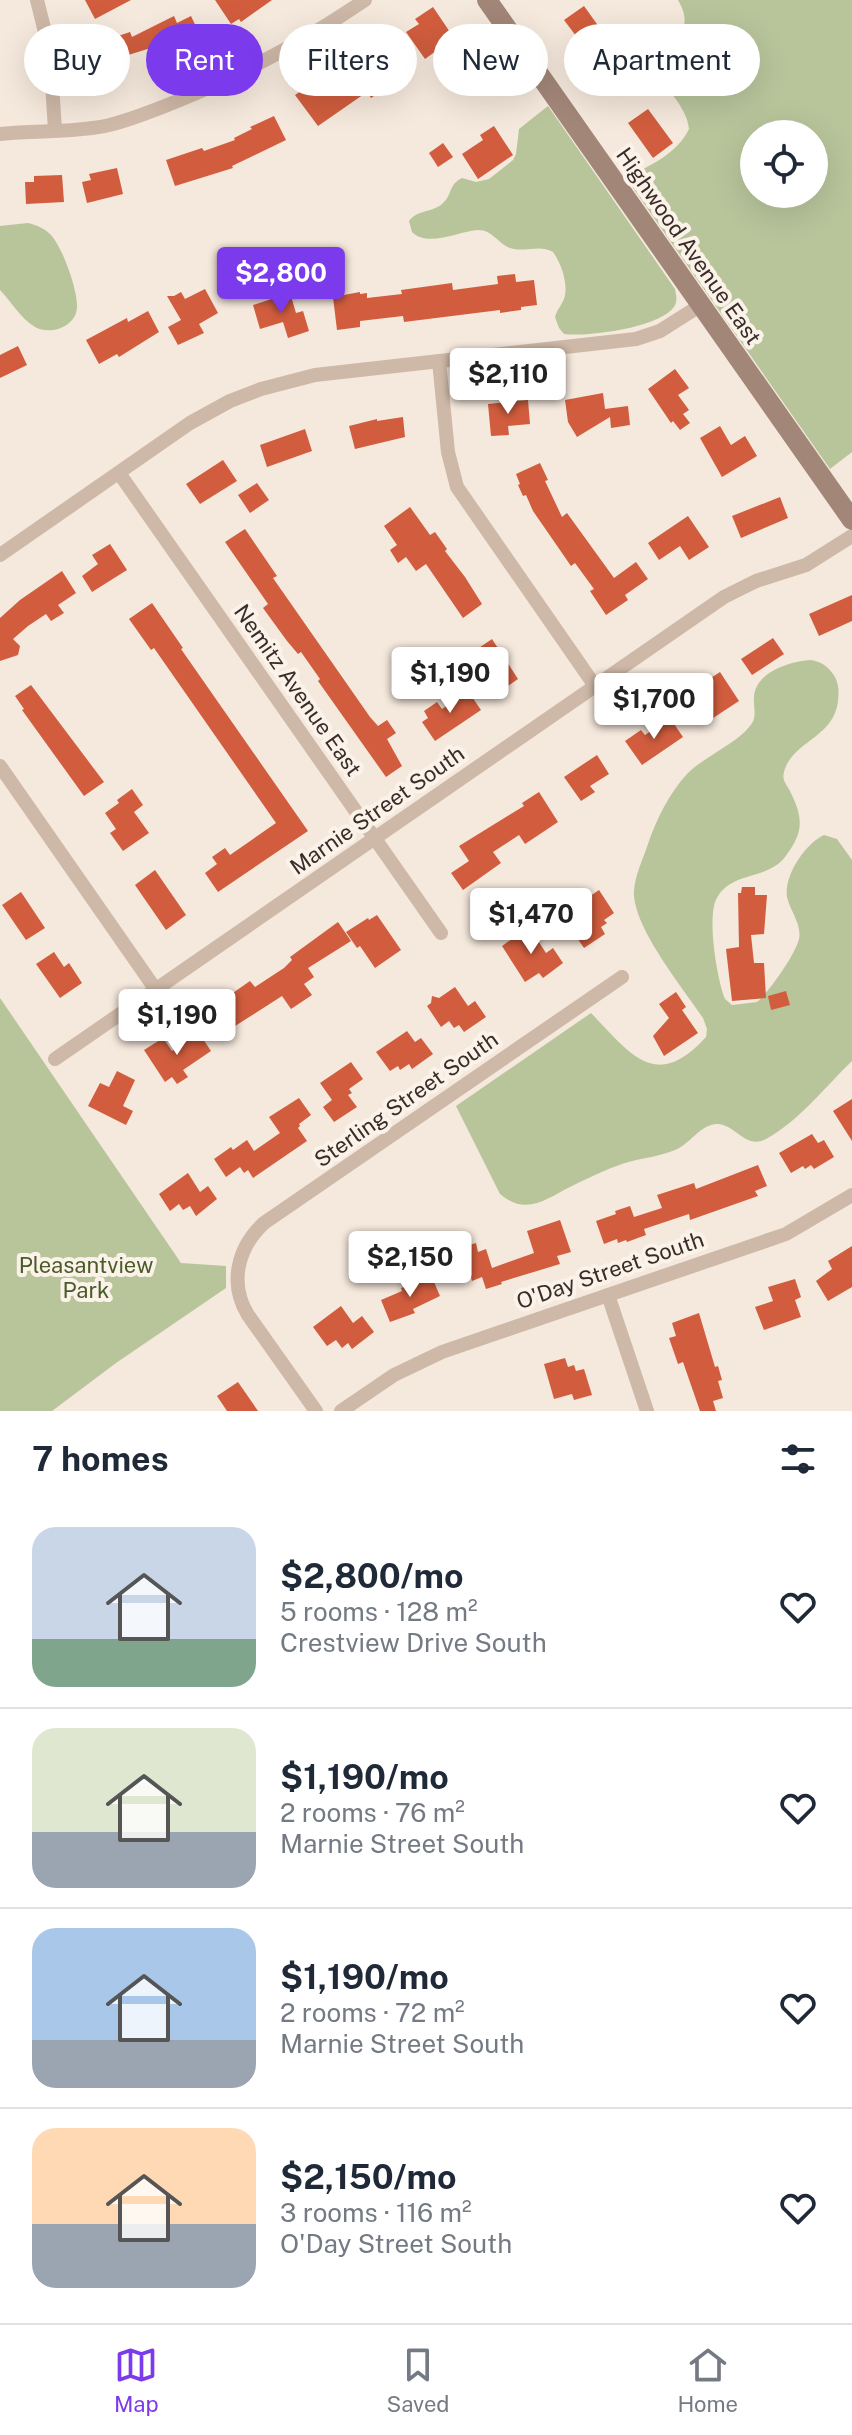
<!DOCTYPE html>
<html lang="en">
<head>
<meta charset="utf-8">
<style>
	body { margin:0; font-family:"Public Sans",sans-serif; background:#f6f6f7; color:#1f2937; height:100vh; display:flex; flex-direction:column; font-size:30px; white-space:nowrap }
	* { box-sizing:border-box; margin:0 }
	p { font-size:26px; color:#747a83 }
	.icon { flex:none; width:44px; height:44px; fill:none; stroke:currentColor; stroke-width:2; stroke-linecap:round; stroke-linejoin:round }
	.map { position:relative; height:1411px; overflow:hidden }
	.panel { display:flex; flex-direction:column; background:#fff; flex:1 }
	.panel>* { flex:none }
	.top-card { position:absolute; left:24px; top:24px; width:804px; height:72px; display:flex; gap:16px }
	.buttons { position:absolute; left:740px; top:120px; display:grid; gap:16px }
	.buttons a { display:grid; place-items:center; width:88px; height:88px; border-radius:50%; background:#fff; box-shadow:0 8px 32px #0002; font-size:40px }
	.price { position:absolute; translate:-50% -68px; padding:0 18px; border-radius:8px; background:#fff; color:#222; font-size:26px; line-height:52px; filter:drop-shadow(0 2px 4px #0008) }
	.price::after { content:''; position:absolute; left:50%; top:48px; width:24px; height:18px; margin-left:-12px; background:inherit; clip-path:polygon(0 0,100% 0,50% 100%) }
	.price.selected { background:#7c3aed; color:#fff }
	ul { padding:0; list-style:none }
	li { display:flex; align-items:center; gap:24px; height:200px; padding:0 32px }
	li+li { border-top:2px solid #e0e1e3 }
	li span { display:grid; place-items:center; flex:none; width:224px; height:160px; border-radius:24px; color:#555 }
	li>.icon { margin-inline-start:auto }
	span .icon { width:96px; height:96px; fill:#fffc; stroke-width:1 }
	li b { font-size:34px }
	h2 { display:flex; justify-content:space-between; align-items:center; height:96px; padding:0 32px; font-size:34px }
	.pill { padding:0 28px; border-radius:36px; background:#fff; box-shadow:0 8px 32px #0002; font-size:28px; line-height:72px }
	.pill.selected { background:#7c3aed; color:#fff }
	.dock { display:flex; justify-content:space-around; align-items:center; height:112px; border-top:2px solid #e0e1e3; background:#fff; font-size:22px; color:#747a83 }
	.dock a { display:grid; justify-items:center; gap:4px }
	.dock .selected { color:#7c3aed }
	.map>svg:first-child { display:block }
</style>
</head>
<body>
<div class="map">
<svg width="852" height="1411" viewBox="0 0 852 1411">
	<rect width="100%" height="100%" fill="#f5e8dc"/>
	<g fill="#b8c59b" fill-rule="evenodd">
		<path d="M 678,0 L 852,0 L 852,452 L 830,469 L 626,178 C 649,166 677,154 689,129 C 687,105 662,89 660,66 C 657,36 701,40 678,0 ZM 754,134 L 814,134 L 814,194 L 754,194 Z"/>
		<path d="M 548,106 L 675,289 C 676,295 678,301 674,307 C 659,328 587,337 564,334 L 559,328 L 555,317 C 557,310 561,306 564,299 C 569,285 561,263 553,252 C 539,244 525,253 510,248 C 497,243 493,230 478,230 C 459,231 428,248 412,232 L 409,221 C 418,209 433,213 443,203 C 453,194 448,185 462,178 L 476,182 L 489,179 L 513,160 L 516,154 L 519,129 Z"/>
		<path d="M 28,223 C 36,225 44,228 50,234 C 62,246 77,288 77,305 C 78,326 51,336 35,327 C 20,318 11,301 0,290 L 0,226 Z"/>
		<path d="M 811,660 C 822,662 829,667 835,677 C 839,685 839,692 838,701 C 834,738 792,741 784,772 C 782,779 785,783 789,789 C 803,817 805,831 785,857 C 767,881 728,870 715,902 C 708,923 717,979 725,999 L 732,1005 L 757,1002 C 769,992 795,955 799,939 C 802,924 790,911 787,897 C 784,875 805,844 824,835 L 837,839 L 852,860 L 852,1061 C 825,1087 799,1121 766,1139 C 745,1150 735,1123 716,1124 C 700,1125 690,1144 675,1150 C 659,1157 639,1158 622,1164 C 605,1170 588,1178 572,1186 C 547,1198 527,1217 500,1194 L 456,1106 L 591,1013 C 630,1053 655,1093 706,1037 L 707,1029 L 703,1018 C 683,988 632,926 634,891 C 635,875 643,859 648,844 C 656,820 670,792 687,774 C 705,756 736,744 750,726 C 758,717 753,707 754,697 C 755,672 791,661 811,660 Z"/>
		<path d="M 0,998 L 181,1263 L 226,1266 L 226,1288 L 116,1363 L 52,1411 L 0,1411 Z"/>
	</g>
	<path fill="#78b4b5" d="M 277,274 L 282,290 L 252,299 L 247,284 Z"/>
	<g fill="#d15d3e">
		<path d="M 85,0 L 131,0 L 95,19 Z"/>
		<path d="M 215,0 L 272,0 L 241,22 L 239,19 L 231,24 Z"/>
		<path d="M 584,6 L 602,31 L 595,36 L 609,56 L 591,69 L 573,44 L 579,40 L 564,20 Z"/>
		<path d="M 433,7 L 454,38 L 425,59 L 406,32 L 419,24 L 415,19 Z"/>
		<path d="M 174,16 L 177,23 L 191,16 L 203,41 L 180,53 L 178,50 L 160,59 L 154,47 L 125,56 L 127,63 L 122,64 L 125,73 L 107,80 L 97,45 L 101,44 L 100,42 L 130,32 L 132,37 Z"/>
		<path d="M 364,52 L 371,62 L 376,59 L 388,61 L 399,79 L 371,98 L 367,92 L 318,126 L 295,95 L 310,85 L 314,90 Z"/>
		<path d="M 648,109 L 673,143 L 653,158 L 628,123 Z"/>
		<path d="M 274,116 L 286,140 L 232,166 L 233,168 L 175,186 L 166,160 L 202,148 L 204,151 L 235,140 L 234,138 L 252,129 L 250,127 Z"/>
		<path d="M 494,126 L 513,155 L 478,179 L 462,154 L 483,140 L 480,135 Z"/>
		<path d="M 443,143 L 453,157 L 438,167 L 429,153 Z"/>
		<path d="M 117,168 L 123,194 L 87,203 L 82,182 L 91,180 L 89,174 Z"/>
		<path d="M 62,175 L 64,202 L 26,204 L 25,182 L 34,182 L 34,176 Z"/>
		<path d="M 515,274 L 516,282 L 534,280 L 537,305 L 521,307 L 521,310 L 500,313 L 500,310 L 404,322 L 403,316 L 360,321 L 360,327 L 337,330 L 333,297 L 360,292 L 360,294 L 367,293 L 367,298 L 402,294 L 401,290 L 452,283 L 453,290 L 498,284 L 497,276 Z"/>
		<path d="M 205,289 L 218,313 L 199,324 L 204,333 L 178,345 L 168,327 L 181,320 L 167,296 L 174,296 L 181,292 L 185,299 Z"/>
		<path d="M 290,293 L 296,313 L 303,311 L 309,331 L 288,338 L 283,322 L 260,329 L 253,305 Z"/>
		<path d="M 148,311 L 159,332 L 119,357 L 117,354 L 99,364 L 86,340 L 127,318 L 128,322 Z"/>
		<path d="M 18,346 L 27,365 L 0,378 L 0,355 Z"/>
		<path d="M 675,369 L 689,388 L 678,395 L 689,410 L 683,414 L 690,423 L 680,430 L 673,421 L 671,423 L 648,389 Z"/>
		<path d="M 603,393 L 605,409 L 628,406 L 630,425 L 611,428 L 610,417 L 577,437 L 568,422 L 565,400 Z"/>
		<path d="M 528,400 L 530,424 L 508,426 L 509,435 L 491,436 L 488,404 Z"/>
		<path d="M 403,417 L 405,437 L 355,449 L 349,426 L 377,419 L 377,421 Z"/>
		<path d="M 720,426 L 731,445 L 745,436 L 757,456 L 722,477 L 700,438 Z"/>
		<path d="M 305,429 L 312,451 L 267,467 L 260,445 Z"/>
		<path d="M 223,460 L 237,481 L 200,504 L 186,484 Z"/>
		<path d="M 540,463 L 548,480 L 545,481 L 562,517 L 567,513 L 614,578 L 636,562 L 648,579 L 625,595 L 628,600 L 606,615 L 590,591 L 594,589 L 575,563 L 571,566 L 533,511 L 526,495 L 523,496 L 518,485 L 520,484 L 516,474 Z"/>
		<path d="M 257,483 L 269,500 L 250,513 L 238,495 Z"/>
		<path d="M 780,497 L 788,518 L 741,538 L 732,516 Z"/>
		<path d="M 410,507 L 430,535 L 435,532 L 447,549 L 445,551 L 465,577 L 482,604 L 463,618 L 426,564 L 416,571 L 406,557 L 398,563 L 390,550 L 397,545 L 384,526 Z"/>
		<path d="M 688,516 L 709,547 L 689,560 L 680,546 L 659,560 L 648,543 Z"/>
		<path d="M 245,529 L 277,576 L 273,578 L 370,717 L 378,726 L 387,720 L 396,733 L 387,739 L 402,766 L 386,777 L 318,681 L 320,679 L 301,652 L 298,654 L 287,641 L 263,608 L 268,604 L 225,542 Z"/>
		<path d="M 110,544 L 127,570 L 92,592 L 82,576 L 98,564 L 92,555 Z"/>
		<path d="M 62,571 L 76,593 L 58,605 L 64,613 L 51,621 L 46,614 L 28,626 L 13,639 L 20,646 L 18,655 L 0,661 L 0,618 L 20,600 Z"/>
		<path d="M 852,595 L 852,621 L 819,636 L 809,614 Z"/>
		<path d="M 152,603 L 183,648 L 181,649 L 308,831 L 218,892 L 205,873 L 217,864 L 212,857 L 225,848 L 230,855 L 276,823 L 154,648 L 151,650 L 129,619 Z"/>
		<path d="M 773,638 L 784,654 L 752,675 L 741,659 Z"/>
		<path d="M 492,639 L 518,679 L 502,690 L 473,652 Z"/>
		<path d="M 720,672 L 739,701 L 707,722 L 688,693 Z"/>
		<path d="M 31,685 L 104,782 L 84,796 L 22,710 L 24,709 L 15,696 Z"/>
		<path d="M 468,691 L 481,710 L 435,741 L 422,722 L 428,718 L 424,711 L 437,702 L 442,709 Z"/>
		<path d="M 670,718 L 683,737 L 642,765 L 625,741 L 641,730 L 645,735 Z"/>
		<path d="M 597,755 L 609,774 L 590,786 L 595,792 L 581,801 L 564,777 Z"/>
		<path d="M 132,789 L 143,805 L 134,812 L 149,833 L 123,851 L 110,833 L 116,829 L 105,813 L 119,803 L 117,800 Z"/>
		<path d="M 539,792 L 558,822 L 525,844 L 519,835 L 493,852 L 501,863 L 463,890 L 451,873 L 469,861 L 459,846 L 524,806 L 522,803 Z"/>
		<path d="M 155,870 L 186,915 L 166,930 L 135,885 Z"/>
		<path d="M 742,887 L 755,887 L 755,895 L 767,895 L 764,934 L 751,935 L 754,963 L 764,963 L 766,998 L 732,1001 L 726,949 L 739,947 L 738,893 L 741,893 Z"/>
		<path d="M 599,890 L 614,913 L 604,920 L 607,923 L 601,927 L 605,934 L 584,948 L 573,932 L 581,926 L 570,910 Z"/>
		<path d="M 21,892 L 45,928 L 26,940 L 2,905 Z"/>
		<path d="M 377,915 L 401,950 L 375,968 L 360,946 L 357,948 L 346,932 L 368,918 L 369,920 Z"/>
		<path d="M 338,922 L 351,941 L 308,968 L 314,977 L 304,984 L 312,995 L 291,1009 L 282,996 L 232,1028 L 217,1004 L 250,981 L 255,987 L 284,968 L 292,960 L 290,957 Z"/>
		<path d="M 529,927 L 546,953 L 553,948 L 563,963 L 543,978 L 539,973 L 525,982 L 502,946 Z"/>
		<path d="M 54,952 L 64,967 L 69,963 L 82,983 L 60,998 L 36,964 Z"/>
		<path d="M 455,987 L 468,1006 L 475,1001 L 486,1017 L 464,1032 L 459,1025 L 454,1028 L 449,1021 L 441,1027 L 427,1006 L 431,1003 L 432,996 L 439,998 Z"/>
		<path d="M 786,991 L 790,1005 L 771,1010 L 768,996 Z"/>
		<path d="M 676,992 L 686,1007 L 682,1010 L 698,1033 L 664,1056 L 653,1036 L 669,1018 L 659,1004 Z"/>
		<path d="M 407,1031 L 415,1042 L 421,1038 L 433,1054 L 412,1069 L 409,1064 L 400,1070 L 398,1066 L 390,1071 L 376,1052 Z"/>
		<path d="M 199,1033 L 211,1051 L 183,1070 L 188,1077 L 177,1084 L 172,1077 L 165,1082 L 144,1050 L 163,1038 L 172,1051 Z"/>
		<path d="M 351,1062 L 363,1079 L 349,1089 L 352,1093 L 348,1095 L 357,1107 L 334,1122 L 323,1107 L 332,1100 L 320,1083 Z"/>
		<path d="M 117,1071 L 135,1080 L 123,1106 L 133,1111 L 126,1125 L 88,1106 L 100,1083 L 109,1087 Z"/>
		<path d="M 299,1098 L 311,1115 L 299,1124 L 300,1126 L 298,1128 L 307,1141 L 253,1178 L 248,1170 L 244,1173 L 240,1167 L 226,1177 L 214,1159 L 231,1147 L 233,1150 L 247,1140 L 254,1151 L 280,1133 L 269,1117 Z"/>
		<path d="M 852,1099 L 852,1141 L 833,1111 Z"/>
		<path d="M 812,1134 L 818,1143 L 824,1140 L 834,1157 L 814,1169 L 811,1165 L 805,1169 L 803,1166 L 791,1173 L 779,1153 Z"/>
		<path d="M 758,1165 L 767,1186 L 755,1191 L 758,1196 L 690,1220 L 689,1214 L 644,1229 L 646,1235 L 627,1242 L 626,1240 L 618,1243 L 617,1239 L 604,1244 L 596,1221 L 616,1214 L 615,1211 L 630,1206 L 634,1217 L 662,1208 L 657,1195 L 694,1183 L 696,1189 Z"/>
		<path d="M 188,1173 L 200,1192 L 208,1186 L 217,1199 L 196,1216 L 190,1206 L 183,1210 L 179,1204 L 170,1211 L 159,1194 Z"/>
		<path d="M 560,1220 L 571,1252 L 557,1256 L 560,1264 L 501,1282 L 502,1284 L 486,1289 L 482,1277 L 472,1281 L 471,1277 L 460,1281 L 453,1260 L 466,1256 L 463,1247 L 476,1243 L 478,1252 L 486,1249 L 492,1268 L 534,1253 L 527,1231 Z"/>
		<path d="M 852,1246 L 852,1287 L 828,1301 L 816,1281 L 832,1269 L 828,1261 Z"/>
		<path d="M 431,1275 L 440,1296 L 413,1309 L 415,1313 L 390,1322 L 381,1300 L 402,1291 L 401,1288 Z"/>
		<path d="M 795,1279 L 801,1297 L 795,1300 L 801,1317 L 764,1330 L 755,1307 L 773,1301 L 768,1287 Z"/>
		<path d="M 341,1306 L 353,1323 L 362,1316 L 374,1332 L 352,1349 L 348,1343 L 342,1348 L 336,1340 L 327,1346 L 313,1327 Z"/>
		<path d="M 699,1313 L 715,1367 L 718,1366 L 722,1380 L 718,1381 L 723,1398 L 713,1401 L 716,1411 L 700,1411 L 683,1362 L 678,1364 L 669,1338 L 676,1336 L 672,1323 Z"/>
		<path d="M 565,1358 L 568,1367 L 574,1365 L 576,1371 L 584,1369 L 592,1395 L 574,1400 L 572,1394 L 554,1399 L 544,1364 Z"/>
		<path d="M 238,1382 L 258,1411 L 227,1411 L 217,1396 Z"/>
	</g>
	<g fill="none" stroke-linecap="round" stroke-linejoin="round">
		<g stroke="#ceb8a7" stroke-width="14">
			<path d="M 37,0 L 50,52 L 55,130"/>
			<path d="M 0,134 C 35,130 70,133 105,126 C 128,121 152,111 175,102 C 241,75 305,41 365,0"/>
			<path d="M 439,361 L 448,452 L 457,487 L 595,686"/>
			<path d="M 119,473 L 441,933"/>
			<path d="M 0,555 L 190,423 L 230,401 L 261,389 L 315,375 L 636,339 L 660,331 L 701,305"/>
			<path d="M 0,766 L 156,990"/>
			<path d="M 55,1059 L 724,597 L 756,581 L 806,565 L 852,536"/>
			<path d="M 608,1295 L 647,1411"/>
			<path d="M 316,1411 L 248,1315 C 229,1284 237,1248 264,1223 L 622,977"/>
			<path d="M 341,1411 L 394,1375 L 442,1352 L 786,1234 L 852,1195"/>
		</g>
		<path stroke="#a28678" stroke-width="20" d="M 487,0 L 852,520"/>
	</g>
	<g text-anchor="middle" dominant-baseline="central" stroke-width="8" stroke-linejoin="round" paint-order="stroke">
		<g font-size="22" fill="#3a2d28" stroke="#fbf3ea">
			<text transform="translate(689 246) rotate(55)">Highwood Avenue East</text>
			<text transform="translate(298 690) rotate(55)">Nemitz Avenue East</text>
			<text transform="translate(377 810) rotate(-35)">Marnie Street South</text>
			<text transform="translate(406 1099) rotate(-35)">Sterling Street South</text>
			<text transform="translate(610 1270) rotate(-19)">O'Day Street South</text>
		</g>
		<g font-size="22" fill="#4a5b29" stroke="#fbf3ea">
			<text x="86" y="1265">Pleasantview<tspan x="86" dy="25">Park</tspan></text>
		</g>
	</g>
</svg>
<div class="buttons">
<a><svg class="icon" aria-label="locate" viewBox="0 0 24 24"><circle cx="12" cy="12" r="6"/><path d="M12 2v4M12 18v4M2 12h4M18 12h4"/></svg></a>
</div>
<b class="price selected" style="left:281px;top:315px">$2,800</b>
<b class="price" style="left:508px;top:416px">$2,110</b>
<b class="price" style="left:450px;top:715px">$1,190</b>
<b class="price" style="left:654px;top:741px">$1,700</b>
<b class="price" style="left:531px;top:956px">$1,470</b>
<b class="price" style="left:177px;top:1057px">$1,190</b>
<b class="price" style="left:410px;top:1299px">$2,150</b>
<div class="top-card">
<a class="pill">Buy</a>
<a class="pill selected">Rent</a>
<a class="pill">Filters</a>
<a class="pill">New</a>
<a class="pill">Apartment</a>
</div>
</div>
<section class="panel">
<h2>7 homes<svg class="icon" aria-label="filters" viewBox="0 0 24 24"><path d="M4 7h16M4 17h16"/><circle cx="9" cy="7" r="2"/><circle cx="15" cy="17" r="2"/></svg></h2>
<ul>
<li><span style="background:linear-gradient(#c9d6e8 70%,#7fa58c 0)"><svg class="icon" aria-label="home" viewBox="0 0 24 24"><path d="M3 11l9-7 9 7M6 9v11h12V9"/></svg></span><div><b>$2,800/mo</b><p>5 rooms · 128 m²</p><p>Crestview Drive South</p></div><svg class="icon" aria-label="heart" viewBox="0 0 24 24"><path d="M12 20l-8-8c-3-5 5-10 8-4 3-6 11-1 8 4z"/></svg></li>
<li><span style="background:linear-gradient(#dfe7d0 65%,#9aa5b1 0)"><svg class="icon" aria-label="home" viewBox="0 0 24 24"><path d="M3 11l9-7 9 7M6 9v11h12V9"/></svg></span><div><b>$1,190/mo</b><p>2 rooms · 76 m²</p><p>Marnie Street South</p></div><svg class="icon" aria-label="heart" viewBox="0 0 24 24"><path d="M12 20l-8-8c-3-5 5-10 8-4 3-6 11-1 8 4z"/></svg></li>
<li><span style="background:linear-gradient(#a9c7e8 70%,#9aa5b1 0)"><svg class="icon" aria-label="home" viewBox="0 0 24 24"><path d="M3 11l9-7 9 7M6 9v11h12V9"/></svg></span><div><b>$1,190/mo</b><p>2 rooms · 72 m²</p><p>Marnie Street South</p></div><svg class="icon" aria-label="heart" viewBox="0 0 24 24"><path d="M12 20l-8-8c-3-5 5-10 8-4 3-6 11-1 8 4z"/></svg></li>
<li><span style="background:linear-gradient(#ffd9b3 60%,#9aa5b1 0)"><svg class="icon" aria-label="home" viewBox="0 0 24 24"><path d="M3 11l9-7 9 7M6 9v11h12V9"/></svg></span><div><b>$2,150/mo</b><p>3 rooms · 116 m²</p><p>O'Day Street South</p></div><svg class="icon" aria-label="heart" viewBox="0 0 24 24"><path d="M12 20l-8-8c-3-5 5-10 8-4 3-6 11-1 8 4z"/></svg></li>
</ul>
</section>
<nav class="dock">
<a class="selected"><svg class="icon" aria-label="map" viewBox="0 0 24 24"><path d="M3 6l6-2 6 2 6-2v14l-6 2-6-2-6 2zM9 4v14M15 6v14"/></svg>Map</a>
<a><svg class="icon" aria-label="saved" viewBox="0 0 24 24"><path d="M7 4h10v16l-5-4-5 4z"/></svg>Saved</a>
<a><svg class="icon" aria-label="home" viewBox="0 0 24 24"><path d="M3 11l9-7 9 7M6 9v11h12V9"/></svg>Home</a>
</nav>
</body>
</html>
